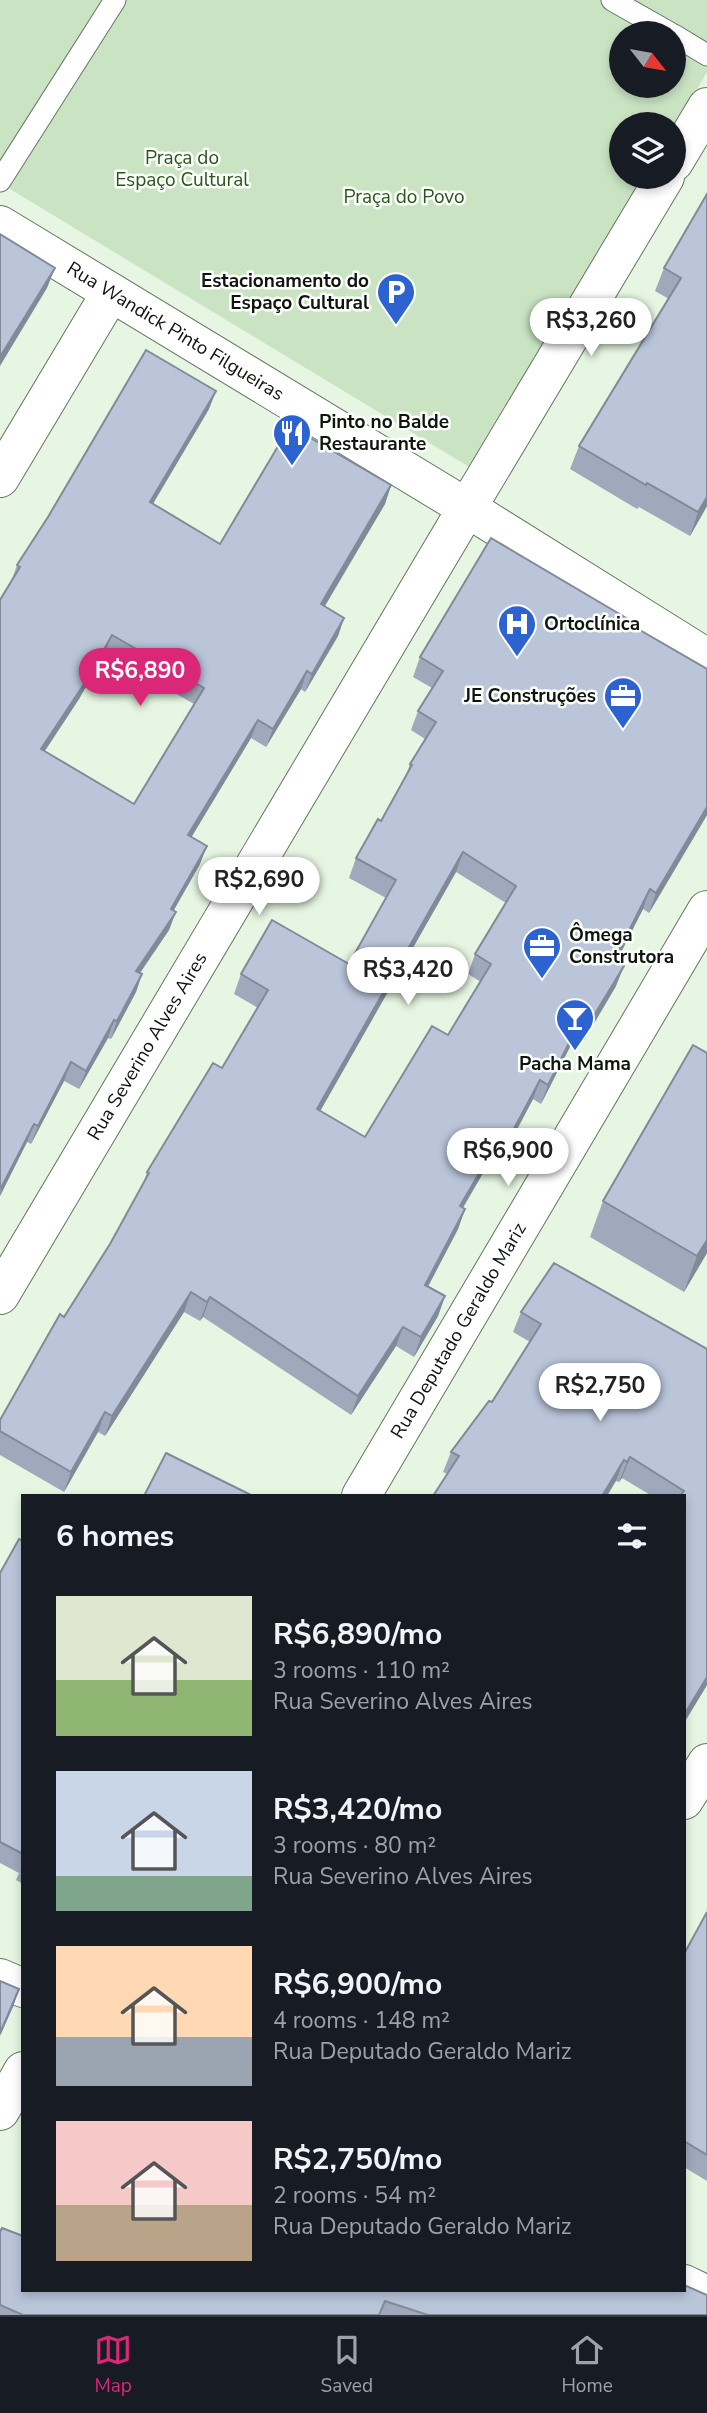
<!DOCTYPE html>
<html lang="en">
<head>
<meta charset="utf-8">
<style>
	body { margin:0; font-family:"Nunito Sans",sans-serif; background:#242831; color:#f1f3f6; height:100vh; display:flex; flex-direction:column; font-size:26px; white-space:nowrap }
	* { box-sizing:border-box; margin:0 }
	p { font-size:23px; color:#9ea1a6 }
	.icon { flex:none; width:38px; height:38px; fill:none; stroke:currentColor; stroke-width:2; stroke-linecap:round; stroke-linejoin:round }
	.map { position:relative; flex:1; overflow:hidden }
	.sheet { position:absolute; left:21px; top:1494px; width:665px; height:798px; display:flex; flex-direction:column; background:#171b24; border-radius:0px; box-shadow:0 4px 10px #0003 }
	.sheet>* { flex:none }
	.needle { width:46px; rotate:121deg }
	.fabs { position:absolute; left:609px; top:21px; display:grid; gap:14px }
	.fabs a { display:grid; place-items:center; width:77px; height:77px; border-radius:50%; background:#171b24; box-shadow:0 4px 10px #0003; font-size:35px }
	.price { position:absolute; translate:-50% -60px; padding:0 16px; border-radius:24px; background:#fff; color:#222; font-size:23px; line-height:46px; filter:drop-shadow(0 2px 4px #0008) }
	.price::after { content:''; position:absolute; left:50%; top:42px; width:21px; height:16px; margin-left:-10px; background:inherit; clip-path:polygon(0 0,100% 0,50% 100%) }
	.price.active { background:#db2777; color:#fff }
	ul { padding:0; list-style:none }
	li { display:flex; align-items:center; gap:21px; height:175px; padding:0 35px }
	li span { display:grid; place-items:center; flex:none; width:196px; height:140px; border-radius:0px; color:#555 }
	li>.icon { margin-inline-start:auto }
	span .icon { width:84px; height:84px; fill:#fffc; stroke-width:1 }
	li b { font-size:30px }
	h2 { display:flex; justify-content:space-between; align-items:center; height:84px; padding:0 35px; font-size:30px }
	.dock { display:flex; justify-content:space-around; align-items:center; height:98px; border-top:2px solid #363941; background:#171b24; font-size:19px; color:#9ea1a6 }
	.dock a { display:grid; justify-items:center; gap:4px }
	.dock .active { color:#db2777 }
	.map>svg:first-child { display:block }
</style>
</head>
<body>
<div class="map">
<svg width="707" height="2315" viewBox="0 0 707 2315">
	<rect width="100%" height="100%" fill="#e6f6e2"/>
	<path fill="#cae4c3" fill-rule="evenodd" d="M 0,0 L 707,0 L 707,72 L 674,128 L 674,124 L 621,124 L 621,177 L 645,177 L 471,468 L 0,183 ZM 621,33 L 674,33 L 674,86 L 621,86 Z"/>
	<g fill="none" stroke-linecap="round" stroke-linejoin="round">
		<defs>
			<g id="service">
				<path d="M 612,0 L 670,33"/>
				<path d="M 674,35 L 707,55"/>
				<path d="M 0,181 L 115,0"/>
			</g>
			<g id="minor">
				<path id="s1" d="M 0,1295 L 467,508"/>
				<path d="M 684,1800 L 707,1763"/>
			</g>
			<g id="tertiary">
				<path d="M 674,162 L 707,107"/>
				<path id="s2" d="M 0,225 L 467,508 L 707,658"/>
				<path d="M 0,478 L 110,294"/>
				<path d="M 467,508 L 665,177"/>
				<path id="s3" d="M 361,1496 L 707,910"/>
				<path d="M 0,1978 L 23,1988"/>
				<path d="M 0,2111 L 23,2071"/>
				<path d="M 684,2284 L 707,2295"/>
			</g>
		</defs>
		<use href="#service" stroke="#677563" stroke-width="23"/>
		<use href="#minor" stroke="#677563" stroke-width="40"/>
		<use href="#tertiary" stroke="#677563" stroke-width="40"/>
		<use href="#service" stroke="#fff" stroke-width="21"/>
		<use href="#minor" stroke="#fff" stroke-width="38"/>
		<use href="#tertiary" stroke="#fff" stroke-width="38"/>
	</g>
	<g fill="#a0a9bb" fill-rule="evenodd">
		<path d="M 707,194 L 707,506 L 690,536 L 639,507 L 637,509 L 570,469 L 579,446 L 669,299 L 655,291 L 664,268 Z"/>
		<path d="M 209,409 L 153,504 L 220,544 L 391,485 L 385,504 L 324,606 L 344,618 L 338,636 L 305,692 L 301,689 L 266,747 L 251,738 L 191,837 L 200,864 L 174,910 L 169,930 L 140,973 L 142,974 L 136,992 L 111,1039 L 108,1038 L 79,1089 L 64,1081 L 31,1144 L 27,1142 L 0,1196 L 0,600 L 11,582 L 17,565 ZM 105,653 L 194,704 L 134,804 L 45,751 L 79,699 Z"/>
		<path d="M 628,619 L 627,623 L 707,815 L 649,913 L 643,909 L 616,962 L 616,986 L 583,1042 L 575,1037 L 541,1104 L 533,1099 L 502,1158 L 494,1154 L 463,1208 L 465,1209 L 458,1229 L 428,1287 L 445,1296 L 438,1316 L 414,1357 L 396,1346 L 351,1415 L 203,1317 L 200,1321 L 184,1312 L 105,1436 L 98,1432 L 64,1492 L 0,1455 L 0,1420 L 110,1244 L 142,1187 L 147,1172 L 222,1068 L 258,1008 L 234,994 L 241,974 L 349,964 L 386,898 L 349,878 L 356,858 L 381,821 L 404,781 L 410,764 L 425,739 L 411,730 L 418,711 L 432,688 L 413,677 L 420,657 ZM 456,872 L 506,903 L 475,954 L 468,974 L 481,982 L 448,1035 L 365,1137 L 320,1111 Z"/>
		<path d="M 707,1053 L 707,1253 L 684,1292 L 590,1237 L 603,1201 Z"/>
		<path d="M 521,1312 L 707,1349 L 707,1685 L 684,1723 L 684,1496 L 652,1496 L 622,1478 L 619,1482 L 616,1481 L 447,1474 L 443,1472 L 451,1452 L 492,1402 L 530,1342 L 513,1332 Z"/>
		<path d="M 23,1541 L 23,1884 L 16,1880 L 19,1873 L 0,1863 L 0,1573 Z"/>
		<path d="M 707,1912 L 707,2181 L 684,2167 L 684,1954 Z"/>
		<path d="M 0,2232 L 23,2291 L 705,2295 L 707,2315 L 0,2315 Z"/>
	</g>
	<g fill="#828a99">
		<path d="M 55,268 L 47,288 L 0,366 L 0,357 Z"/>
		<path d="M 216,391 L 209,409 L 143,520 L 150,502 Z"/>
		<path d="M 391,485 L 385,504 L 315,623 L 321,604 Z"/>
		<path d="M 707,497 L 707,506 L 690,536 L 698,512 Z"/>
		<path d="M 344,618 L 338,636 L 305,692 L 312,674 Z"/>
		<path d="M 112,635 L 105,653 L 79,699 L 34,767 L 41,749 Z"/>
		<path d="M 307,671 L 301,689 L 266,747 L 273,729 Z"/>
		<path d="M 258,720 L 251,738 L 182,853 L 188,835 Z"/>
		<path d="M 707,807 L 707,815 L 649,913 L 656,893 Z"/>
		<path d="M 207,846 L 200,864 L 164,927 L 171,909 Z"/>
		<path d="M 463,852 L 456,872 L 310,1129 L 317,1109 Z"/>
		<path d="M 650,889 L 643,909 L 607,980 L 614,960 Z"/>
		<path d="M 176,912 L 169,930 L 129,989 L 136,971 Z"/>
		<path d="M 624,966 L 616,986 L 583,1042 L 590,1022 Z"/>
		<path d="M 142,974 L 136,992 L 111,1039 L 117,1021 Z"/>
		<path d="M 582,1017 L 575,1037 L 541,1104 L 548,1085 Z"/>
		<path d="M 114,1020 L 108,1038 L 79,1089 L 86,1071 Z"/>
		<path d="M 71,1062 L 64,1081 L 31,1144 L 38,1126 Z"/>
		<path d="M 540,1080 L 533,1099 L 502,1158 L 509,1138 Z"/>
		<path d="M 34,1124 L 27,1142 L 0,1196 L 1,1188 Z"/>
		<path d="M 502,1134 L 494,1154 L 452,1226 L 460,1206 Z"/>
		<path d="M 465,1209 L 458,1229 L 418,1305 L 425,1285 Z"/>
		<path d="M 707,1240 L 707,1253 L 684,1292 L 697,1256 Z"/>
		<path d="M 191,1292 L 184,1312 L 105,1436 L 112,1416 Z"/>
		<path d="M 445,1296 L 438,1316 L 414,1357 L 421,1337 Z"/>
		<path d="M 210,1297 L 203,1317 L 200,1321 L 207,1302 Z"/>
		<path d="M 403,1327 L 396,1346 L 351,1415 L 358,1396 Z"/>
		<path d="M 105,1412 L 98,1432 L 64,1492 L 71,1472 Z"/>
		<path d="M 630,1457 L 622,1478 L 619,1482 L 627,1462 Z"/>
		<path d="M 624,1460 L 616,1481 L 607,1496 L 602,1496 Z"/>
		<path d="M 707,1677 L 707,1685 L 684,1723 L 684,1715 Z"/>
		<path d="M 19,1989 L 13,2007 L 0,2036 L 0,2033 Z"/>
	</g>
	<g fill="#bac5da" stroke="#828a99" stroke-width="2" fill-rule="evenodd">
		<path d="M 707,194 L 707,497 L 698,512 L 647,483 L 646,485 L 579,446 L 681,278 L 664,268 Z"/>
		<path d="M 0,234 L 55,268 L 0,357 Z"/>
		<path d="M 146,350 L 216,391 L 150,502 L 220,544 L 290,426 L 391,485 L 321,604 L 344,618 L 312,674 L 307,671 L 273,729 L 258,720 L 188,835 L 207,846 L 171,909 L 176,912 L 136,971 L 142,974 L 117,1021 L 114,1020 L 86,1071 L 71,1062 L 38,1126 L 34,1124 L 1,1188 L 0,1187 L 0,600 L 20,567 L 17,565 L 48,517 ZM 112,635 L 204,688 L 134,804 L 41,749 L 86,681 Z"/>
		<path d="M 491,538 L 628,619 L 626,622 L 707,669 L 707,807 L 656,893 L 650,889 L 614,960 L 624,966 L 590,1022 L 582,1017 L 548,1085 L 540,1080 L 509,1138 L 502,1134 L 460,1206 L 465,1209 L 425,1285 L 445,1296 L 421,1337 L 403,1327 L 358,1396 L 210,1297 L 207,1302 L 191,1292 L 112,1416 L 105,1412 L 71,1472 L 0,1431 L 0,1420 L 60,1314 L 64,1317 L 110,1244 L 149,1173 L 147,1172 L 213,1063 L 222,1068 L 268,990 L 241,974 L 272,920 L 349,964 L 396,880 L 356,858 L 378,819 L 381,821 L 412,765 L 410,764 L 436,722 L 418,711 L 443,671 L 420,657 ZM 463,852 L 516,886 L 475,954 L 491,964 L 448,1035 L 432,1026 L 365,1137 L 317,1109 Z"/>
		<path d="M 693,1045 L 707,1053 L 707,1240 L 697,1256 L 603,1201 Z"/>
		<path d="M 554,1263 L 707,1349 L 707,1677 L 684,1715 L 684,1496 L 680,1496 L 684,1491 L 630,1457 L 627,1462 L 624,1460 L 602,1496 L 433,1496 L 459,1456 L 451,1452 L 489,1401 L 492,1402 L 541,1324 L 521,1312 Z"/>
		<path d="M 166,1453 L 253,1496 L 144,1496 Z"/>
		<path d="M 19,1539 L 23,1541 L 23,1854 L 0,1842 L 0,1573 Z"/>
		<path d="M 707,1912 L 707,2155 L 684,2141 L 684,1954 Z"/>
		<path d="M 0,1981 L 19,1989 L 0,2033 Z"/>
		<path d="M 2,2228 L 23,2236 L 23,2291 L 684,2291 L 684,2285 L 707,2295 L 707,2315 L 428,2315 L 385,2301 L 379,2315 L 23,2315 L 0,2305 L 0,2232 Z"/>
	</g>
	<defs>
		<symbol id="parking-pin" viewBox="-11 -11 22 30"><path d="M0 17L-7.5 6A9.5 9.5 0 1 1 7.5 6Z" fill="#2c63d1" stroke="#fcfffb"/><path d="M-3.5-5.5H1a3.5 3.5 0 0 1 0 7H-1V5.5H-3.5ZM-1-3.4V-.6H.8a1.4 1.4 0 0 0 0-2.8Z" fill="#fff"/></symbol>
		<symbol id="restaurant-pin" viewBox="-11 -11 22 30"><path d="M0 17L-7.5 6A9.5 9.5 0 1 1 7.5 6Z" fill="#2c63d1" stroke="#fcfffb"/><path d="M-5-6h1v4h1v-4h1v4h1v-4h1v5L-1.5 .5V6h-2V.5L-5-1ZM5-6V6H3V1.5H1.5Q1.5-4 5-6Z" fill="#fff"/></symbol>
		<symbol id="hospital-pin" viewBox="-11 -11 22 30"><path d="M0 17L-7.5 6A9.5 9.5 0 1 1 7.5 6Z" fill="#2c63d1" stroke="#fcfffb"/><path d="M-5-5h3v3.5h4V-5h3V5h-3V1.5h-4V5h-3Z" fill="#fff"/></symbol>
		<symbol id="office-pin" viewBox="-11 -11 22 30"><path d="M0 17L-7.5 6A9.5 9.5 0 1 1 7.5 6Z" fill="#2c63d1" stroke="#fcfffb"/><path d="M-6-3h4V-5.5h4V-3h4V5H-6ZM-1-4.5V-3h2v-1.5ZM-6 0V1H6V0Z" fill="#fff"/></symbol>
		<symbol id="bar-pin" viewBox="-11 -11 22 30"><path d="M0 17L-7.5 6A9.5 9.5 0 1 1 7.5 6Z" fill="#2c63d1" stroke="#fcfffb"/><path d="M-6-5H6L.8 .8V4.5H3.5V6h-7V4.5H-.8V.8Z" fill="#fff"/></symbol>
	</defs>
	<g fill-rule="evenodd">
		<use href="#parking-pin" x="374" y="270" width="44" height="60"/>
		<use href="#restaurant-pin" x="270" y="411" width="44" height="60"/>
		<use href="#hospital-pin" x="495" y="602" width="44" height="60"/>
		<use href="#office-pin" x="601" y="674" width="44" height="60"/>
		<use href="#office-pin" x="520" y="924" width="44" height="60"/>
		<use href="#bar-pin" x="553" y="996" width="44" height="60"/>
	</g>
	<g text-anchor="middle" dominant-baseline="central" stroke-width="5" stroke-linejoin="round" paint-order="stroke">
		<g font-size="19" fill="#29551b" stroke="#fcfffb">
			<text x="182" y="158">Praça do<tspan x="182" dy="22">Espaço Cultural</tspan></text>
			<text x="404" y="197">Praça do Povo</text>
		</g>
		<g font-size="19" font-weight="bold" fill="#0f150e" stroke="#fcfffb" text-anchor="start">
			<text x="369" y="281" text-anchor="end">Estacionamento do<tspan x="369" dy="22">Espaço Cultural</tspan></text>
			<text x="319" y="422">Pinto no Balde<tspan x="319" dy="22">Restaurante</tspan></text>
			<text x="544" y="624">Ortoclínica</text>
			<text x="596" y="696" text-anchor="end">JE Construções</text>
			<text x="569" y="935">Ômega<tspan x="569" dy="22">Construtora</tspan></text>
			<text x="575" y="1064" text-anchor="middle">Pacha Mama</text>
		</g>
		<g font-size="19" fill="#0f150e" stroke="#fcfffb">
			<text stroke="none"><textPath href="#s2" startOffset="205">Rua Wandick Pinto Filgueiras</textPath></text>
			<text stroke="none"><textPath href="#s1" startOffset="289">Rua Severino Alves Aires</textPath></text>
			<text stroke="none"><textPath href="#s3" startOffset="192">Rua Deputado Geraldo Mariz</textPath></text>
		</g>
	</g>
</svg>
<div class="fabs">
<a><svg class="needle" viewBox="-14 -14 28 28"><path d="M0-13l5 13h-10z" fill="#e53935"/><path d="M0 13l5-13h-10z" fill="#9ea1a6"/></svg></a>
<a><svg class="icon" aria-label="layers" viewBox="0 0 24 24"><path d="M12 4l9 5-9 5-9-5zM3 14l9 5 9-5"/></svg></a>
</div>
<b class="price" style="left:591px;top:358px">R$3,260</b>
<b class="price active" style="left:140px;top:708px">R$6,890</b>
<b class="price" style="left:259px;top:917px">R$2,690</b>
<b class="price" style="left:408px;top:1007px">R$3,420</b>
<b class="price" style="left:508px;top:1188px">R$6,900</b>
<b class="price" style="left:600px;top:1423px">R$2,750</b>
<section class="sheet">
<h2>6 homes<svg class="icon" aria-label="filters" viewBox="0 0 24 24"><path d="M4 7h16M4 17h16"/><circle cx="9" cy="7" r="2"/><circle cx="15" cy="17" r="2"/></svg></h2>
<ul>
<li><span style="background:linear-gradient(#dfe7d0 60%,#8fb573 0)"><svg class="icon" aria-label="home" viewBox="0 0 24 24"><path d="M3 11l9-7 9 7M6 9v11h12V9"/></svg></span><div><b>R$6,890/mo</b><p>3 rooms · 110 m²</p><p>Rua Severino Alves Aires</p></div></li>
<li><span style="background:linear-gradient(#c9d6e8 75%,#7fa58c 0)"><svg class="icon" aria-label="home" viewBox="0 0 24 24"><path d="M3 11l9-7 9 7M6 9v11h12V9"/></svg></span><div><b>R$3,420/mo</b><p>3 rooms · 80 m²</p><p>Rua Severino Alves Aires</p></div></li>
<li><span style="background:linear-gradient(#ffd9b3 65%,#9aa5b1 0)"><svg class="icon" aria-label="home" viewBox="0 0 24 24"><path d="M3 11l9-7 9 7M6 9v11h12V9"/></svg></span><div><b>R$6,900/mo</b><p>4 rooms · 148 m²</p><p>Rua Deputado Geraldo Mariz</p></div></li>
<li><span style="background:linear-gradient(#f6c9c9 60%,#b9a48a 0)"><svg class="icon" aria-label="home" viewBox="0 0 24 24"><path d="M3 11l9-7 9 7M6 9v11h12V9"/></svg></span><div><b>R$2,750/mo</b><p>2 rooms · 54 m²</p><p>Rua Deputado Geraldo Mariz</p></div></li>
</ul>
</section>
</div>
<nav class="dock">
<a class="active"><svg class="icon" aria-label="map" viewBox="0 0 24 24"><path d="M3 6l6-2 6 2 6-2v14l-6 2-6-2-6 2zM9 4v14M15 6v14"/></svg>Map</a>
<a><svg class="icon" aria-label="saved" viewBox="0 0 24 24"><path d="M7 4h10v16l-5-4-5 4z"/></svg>Saved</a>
<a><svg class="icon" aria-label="home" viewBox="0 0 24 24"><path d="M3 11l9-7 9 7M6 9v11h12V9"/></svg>Home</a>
</nav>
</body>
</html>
